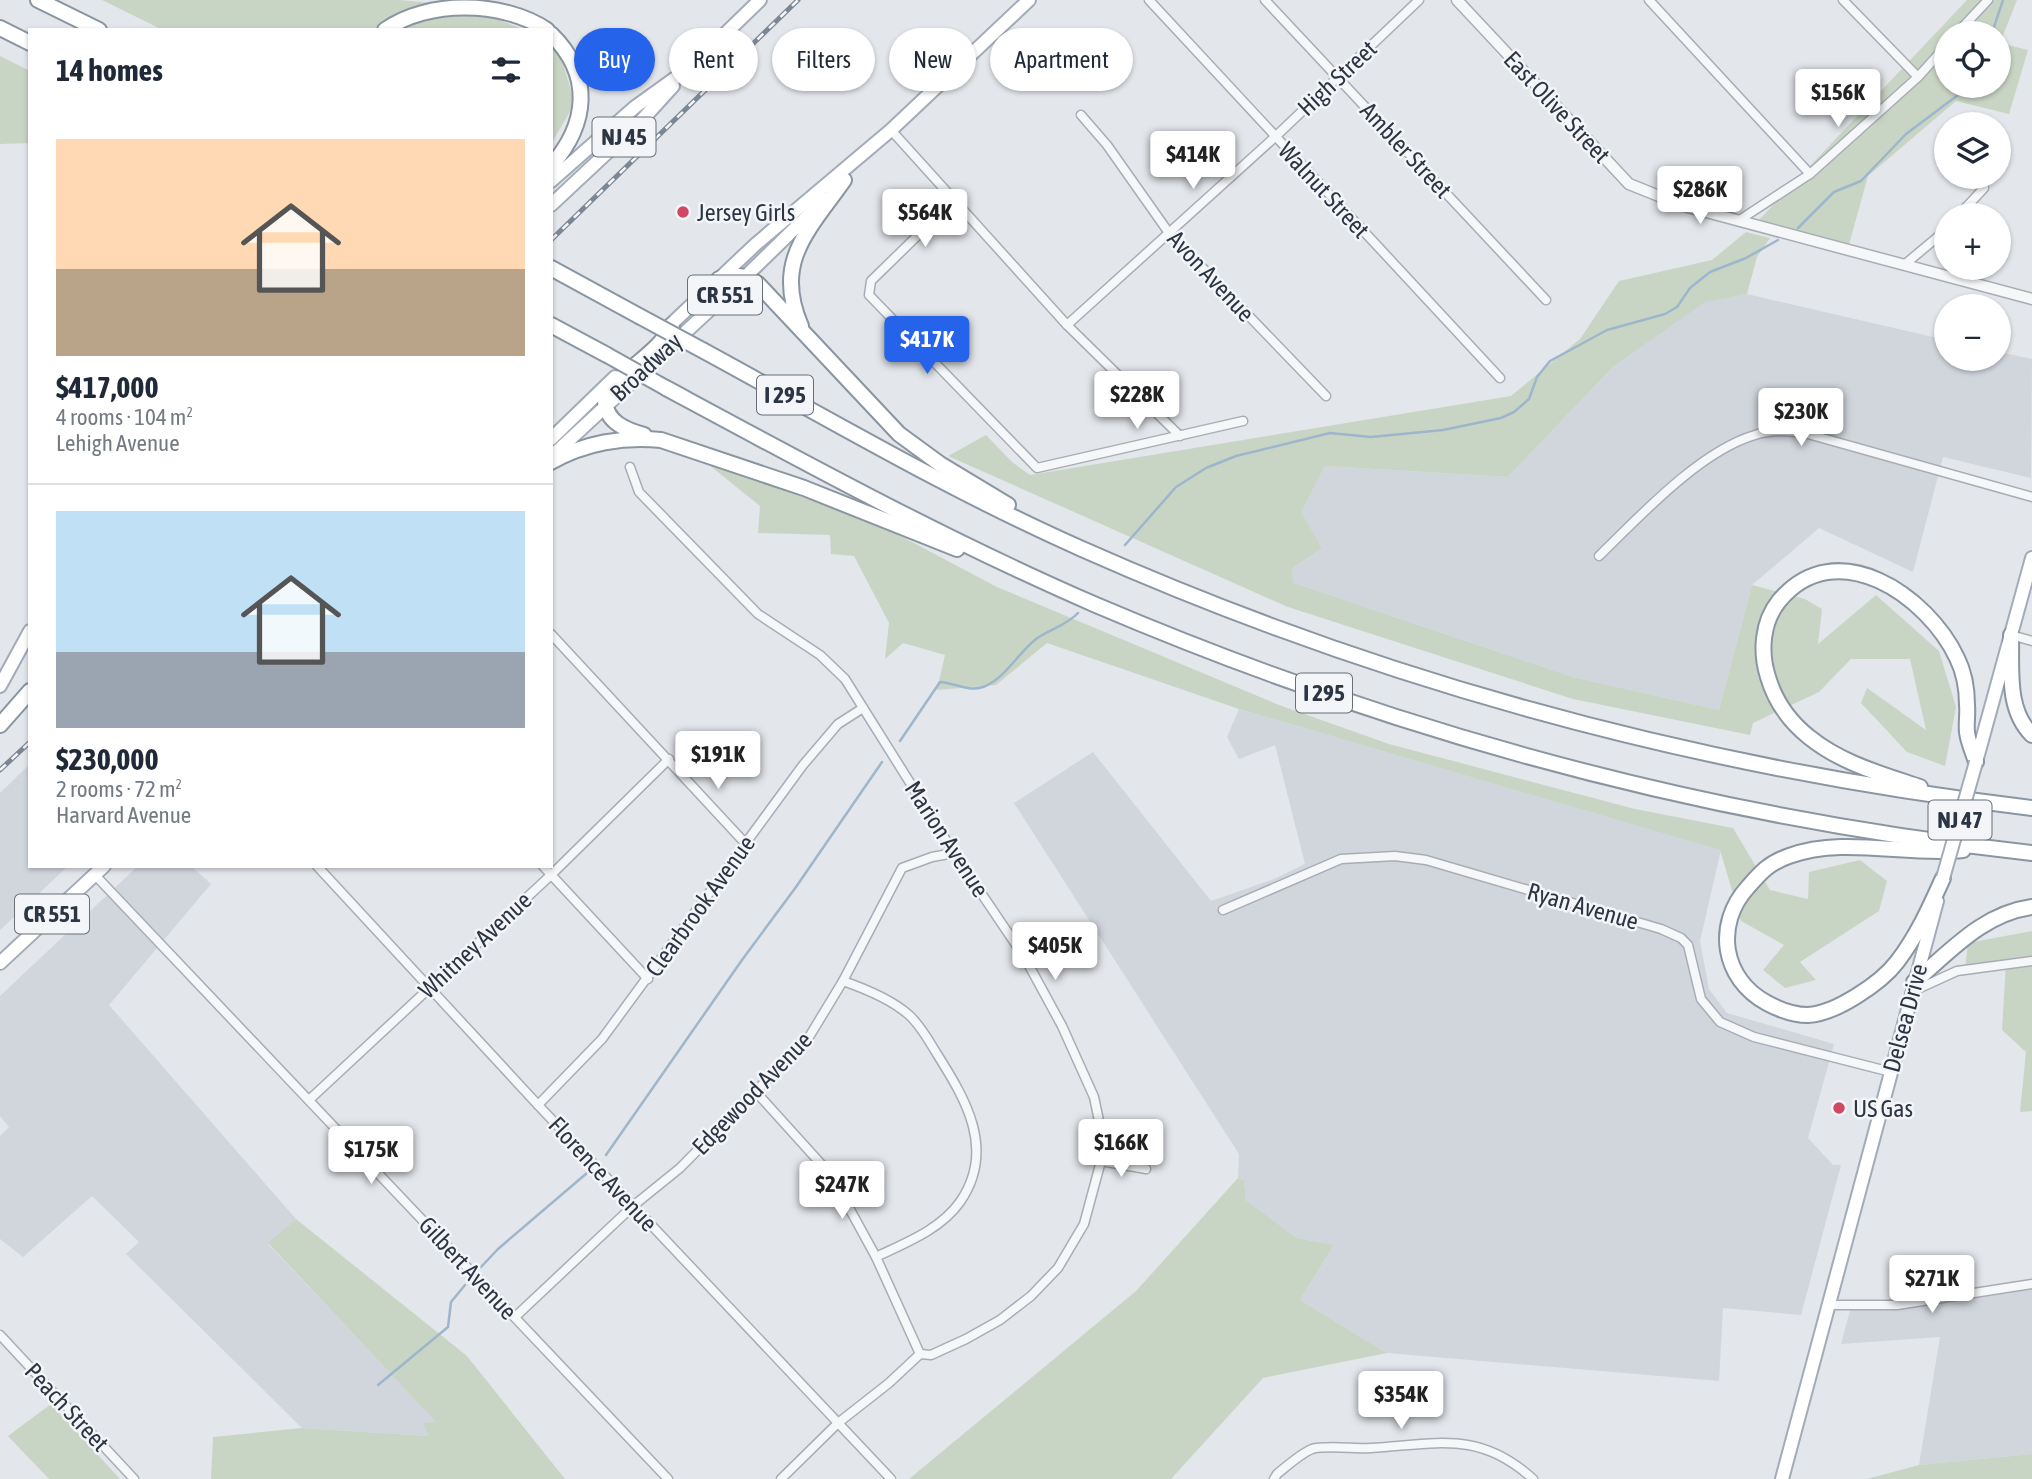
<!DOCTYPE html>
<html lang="en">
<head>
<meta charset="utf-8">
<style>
	body { margin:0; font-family:"Asap Condensed",sans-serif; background:#f6f6f7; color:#1f2937; height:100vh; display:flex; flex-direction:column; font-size:26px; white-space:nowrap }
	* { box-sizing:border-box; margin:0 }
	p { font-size:23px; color:#747a83 }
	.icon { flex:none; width:38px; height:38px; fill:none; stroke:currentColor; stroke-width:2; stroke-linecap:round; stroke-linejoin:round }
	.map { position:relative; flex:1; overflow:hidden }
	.sheet { position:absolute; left:28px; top:28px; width:525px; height:840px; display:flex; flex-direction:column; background:#fff; border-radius:0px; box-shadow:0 2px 5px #0004 }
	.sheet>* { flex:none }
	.top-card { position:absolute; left:574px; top:28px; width:665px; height:63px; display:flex; gap:14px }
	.buttons { position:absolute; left:1934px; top:21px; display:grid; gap:14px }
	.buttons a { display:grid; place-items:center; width:77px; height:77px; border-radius:50%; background:#fff; box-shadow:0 2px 5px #0004; font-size:35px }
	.price { position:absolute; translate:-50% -60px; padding:0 16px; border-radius:7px; background:#fff; color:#222; font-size:23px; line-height:46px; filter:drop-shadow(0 2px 4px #0008) }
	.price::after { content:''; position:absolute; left:50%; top:42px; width:21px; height:16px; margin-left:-10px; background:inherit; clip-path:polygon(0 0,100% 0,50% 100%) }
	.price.on { background:#2563eb; color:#fff }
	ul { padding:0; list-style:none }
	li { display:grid; align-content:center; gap:14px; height:371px; padding:0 28px }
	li+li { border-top:2px solid #e0e1e3 }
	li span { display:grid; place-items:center; height:217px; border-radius:0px; color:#555 }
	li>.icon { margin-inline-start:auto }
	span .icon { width:126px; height:126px; fill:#fffc; stroke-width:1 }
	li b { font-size:30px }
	h2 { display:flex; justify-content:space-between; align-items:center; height:84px; padding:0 28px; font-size:30px }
	.chip { padding:0 24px; border-radius:32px; background:#fff; box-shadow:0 2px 5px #0004; font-size:24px; line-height:63px }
	.chip.on { background:#2563eb; color:#fff }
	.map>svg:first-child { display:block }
</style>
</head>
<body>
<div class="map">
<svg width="2032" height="1479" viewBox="0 0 2032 1479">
	<rect width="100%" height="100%" fill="#e3e6eb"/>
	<g fill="#d1d6dd">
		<path d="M 1747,294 L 1946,340 L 1946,359 L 1998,359 L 1999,352 L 2032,359 L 2031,478 L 1943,457 L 1913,572 L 1819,528 L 1752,585 L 1719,710 L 1573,677 L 1294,583 L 1292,569 L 1322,548 L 1300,512 L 1325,466 L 1508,477 L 1613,367 L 1705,301 Z"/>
		<path d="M 1239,709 L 1721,850 L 1700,941 L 1709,989 L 1727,1013 L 1834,1044 L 1808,1138 L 1833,1165 L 1841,1165 L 1801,1315 L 1723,1308 L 1719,1381 L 1387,1353 L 1300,1300 L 1334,1245 L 1297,1238 L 1246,1200 L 1244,1180 L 1238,1178 L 1239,1154 L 1014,803 L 1093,752 L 1211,901 L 1274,879 L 1305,864 L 1275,745 L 1239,759 L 1227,737 Z"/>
		<path d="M 30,764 L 30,866 L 68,866 L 0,930 L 0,793 Z"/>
		<path d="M 138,866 L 191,866 L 211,884 L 109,1005 L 296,1219 L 268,1244 L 437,1422 L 430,1436 L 302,1428 L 126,1254 L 139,1242 L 92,1196 L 23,1257 L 0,1239 L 0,1136 L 9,1127 L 0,1116 L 0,996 Z"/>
		<path d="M 2032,1285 L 2032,1454 L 1919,1465 L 1940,1337 L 1841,1344 L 1852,1303 Z"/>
	</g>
	<g fill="#c9d5c4" fill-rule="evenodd">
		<path d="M 102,0 L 399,0 L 465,6 L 525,30 L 163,30 Z"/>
		<path d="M 1967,0 L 2017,0 L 2000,43 L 2028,50 L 2009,114 L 1956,101 L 1868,176 L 1848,248 L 1757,222 ZM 1946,33 L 1998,33 L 1998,86 L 1946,86 Z"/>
		<path d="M 551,40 L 556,42 L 575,103 L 551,144 Z"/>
		<path d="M 0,56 L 30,71 L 30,143 L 0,144 Z"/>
		<path d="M 1746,232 L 1770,238 L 1757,257 L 1747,294 L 1705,302 L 1613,367 L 1508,477 L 1325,466 L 1301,512 L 1322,548 L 1292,569 L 1294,583 L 1573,677 L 1719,710 L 1752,585 L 1805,599 L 1822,609 L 1818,644 L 1876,595 L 1939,651 L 1956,707 L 1945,766 L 1907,752 L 1861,703 L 1867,688 L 1926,730 L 1910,659 L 1851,659 L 1819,692 L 1753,723 L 1750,735 L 1573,699 L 1288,607 L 948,456 L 986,435 L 1012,462 L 1030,475 L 1511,396 L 1580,339 L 1619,281 L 1712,260 Z"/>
		<path d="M 703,460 L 829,507 L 827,497 L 997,587 L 1279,705 L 1389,744 L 1635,809 L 1733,828 L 1770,890 L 1808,899 L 1809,872 L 1860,860 L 1887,881 L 1879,911 L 1800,962 L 1816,980 L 1785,988 L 1763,970 L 1784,945 L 1741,921 L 1720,850 L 1239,709 L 1047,643 L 996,685 L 937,690 L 945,655 L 903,643 L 885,659 L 889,623 L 854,556 L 831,554 L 830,535 L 758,533 L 760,506 Z"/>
		<path d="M 2032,931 L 2032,1111 L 2020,1112 L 2026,1052 L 2002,1030 L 2006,963 L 1965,969 L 1968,943 Z"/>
		<path d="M 1238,1178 L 1244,1180 L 1246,1200 L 1297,1238 L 1334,1245 L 1300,1300 L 1387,1353 L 1263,1378 L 1171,1479 L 909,1479 L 1136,1291 Z"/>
		<path d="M 296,1219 L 467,1356 L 565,1479 L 211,1479 L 213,1437 L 302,1428 L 429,1436 L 423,1423 L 436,1422 L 268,1243 Z"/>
		<path d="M 51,1404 L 120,1479 L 49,1479 L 8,1436 Z"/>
		<path d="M 2032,1454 L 2032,1479 L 1867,1479 L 1919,1465 Z"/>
	</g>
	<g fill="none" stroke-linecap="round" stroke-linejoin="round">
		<g stroke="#9eb6cb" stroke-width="2.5">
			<path d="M 1992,33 L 2003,0"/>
			<path d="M 1798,228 L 1834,192 L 1861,181 L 1906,134 L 1970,86"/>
			<path d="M 1125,545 L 1176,487 L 1206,468 L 1236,456 L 1330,433 L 1371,437 L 1443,430 L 1501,418 L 1514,412 L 1529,399 L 1537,377 L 1550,361 L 1607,330 L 1665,314 L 1677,307 L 1690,288 L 1710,272 L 1746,258 L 1778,240"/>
			<path d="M 900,741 L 940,682 C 955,683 968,692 983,687 C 1005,679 1018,653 1036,639 C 1050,629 1067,625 1078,613"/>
			<path d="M 606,1155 L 742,960 L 796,887 L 882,762"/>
			<path d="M 481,1267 L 498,1249 L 587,1173"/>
			<path d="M 378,1385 L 448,1327 L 451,1302 L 465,1285"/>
		</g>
		<defs>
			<g id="minor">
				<path d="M 1149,0 L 1500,378"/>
				<path d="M 1265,0 L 1546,300"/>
				<path d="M 1649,0 L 1810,174"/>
				<path d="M 1843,0 L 1918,77"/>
				<path d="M 1957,33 L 1988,0"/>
				<path d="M 1081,115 L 1107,145 L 1169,233 L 1326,396"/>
				<path d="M 891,130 L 1067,325 L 1180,436"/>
				<path d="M 954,200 L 871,281 L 869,295 L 1037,468 L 1243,421"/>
				<path d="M 1959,215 L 1984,188"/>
				<path d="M 1738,221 L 1810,174 L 1918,77 L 1946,46"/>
				<path d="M 1904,265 L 1946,230"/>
				<path d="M 1067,325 L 1275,137 L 1419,0"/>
				<path d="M 630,467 L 639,492 L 758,614 L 820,655 L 845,679 L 954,853 L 1025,958 L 1062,1026 L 1094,1097 L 1102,1135 L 1101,1161 L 1084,1224 L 1058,1268 L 1031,1296 L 1000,1320 L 966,1339 L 931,1355 L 920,1354 L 889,1383 L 838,1423 L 781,1479"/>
				<path d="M 1599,556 C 1640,516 1700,451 1755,435 C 1773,429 1791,431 1808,434 L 2032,497"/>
				<path d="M 551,634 L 745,843"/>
				<path d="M 2011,635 L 2032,641"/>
				<path d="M 317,866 L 538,1105 L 891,1479"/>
				<path d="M 543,866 L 648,979"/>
				<path d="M 95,875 L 668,1479"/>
				<path d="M 1223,910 L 1341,859 L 1395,856 L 1426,860 L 1661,929 L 1681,938 L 1688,945 L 1701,999 L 1720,1022 L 1754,1037 L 1891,1072"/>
				<path d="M 843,981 C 866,989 891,999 909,1015 C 921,1026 929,1041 937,1054 C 966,1100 996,1150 960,1202 C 940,1230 905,1243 876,1257"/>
				<path d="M 1911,992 L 1957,971 L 2032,961"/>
				<path d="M 756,1092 L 831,1175 L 876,1257 L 920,1354"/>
				<path d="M 309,1100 L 551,875 L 669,759"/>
				<path d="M 538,1105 L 602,1039 L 803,765 L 838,724 L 863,708"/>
				<path d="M 1101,1161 L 1146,1169"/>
				<path d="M 1828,1305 L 1897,1305 L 2032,1284"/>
				<path d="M 515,1317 L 633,1206 L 680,1168 L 809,1037 L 843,981 L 902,868 L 932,857 L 954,853"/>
				<path d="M 0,1335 L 134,1479"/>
				<path d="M 1274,1479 L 1277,1474 C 1287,1466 1300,1454 1312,1449 C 1324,1445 1357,1449 1371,1448 C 1437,1444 1479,1430 1533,1479"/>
			</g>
			<path id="tertiary" d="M 1457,0 L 1629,184 L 1684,206 L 2032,299"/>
			<g id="primary">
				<path d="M 551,181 L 635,107 L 692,66 L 760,0"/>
				<path d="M 551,205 L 642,120 L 673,86"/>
				<path d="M 664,331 L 756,244 L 891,130 L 1029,0"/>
				<path d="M 551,439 L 615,377"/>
				<path d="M 551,457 L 746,276 L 825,199"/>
				<path d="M 0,686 L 30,631"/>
				<path d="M 1976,762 L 2032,558"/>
				<path d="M 0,963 L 104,866"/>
				<path d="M 1782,1479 L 1937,901"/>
			</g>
			<g id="motorway">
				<path d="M 38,0 L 99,30"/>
				<path d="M 0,28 L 30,43"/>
				<path d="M 385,30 C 427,0 502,0 547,30"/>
				<path d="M 551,34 C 593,75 588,124 551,166"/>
				<path d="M 551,268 L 639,316"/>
				<path d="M 719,279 C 734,274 745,274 758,284 L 899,434 L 940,464 L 1008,505"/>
				<path d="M 551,325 L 607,355"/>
				<path d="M 801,326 C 773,262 808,231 844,180"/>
				<path d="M 704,351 C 829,419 951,491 1082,549 C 1384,683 1704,769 2032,808"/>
				<path d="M 666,388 C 807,464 948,541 1096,605 C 1394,732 1710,818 2032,853"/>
				<path d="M 644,435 C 626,430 606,422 605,401 C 614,373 659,355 672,325"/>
				<path d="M 551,462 C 584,443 624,436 661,440 L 804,488 L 957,549"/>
				<path d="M 2011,635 C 2012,669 2006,709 2032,735"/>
				<path d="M 0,725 L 30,691"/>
				<path d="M 1920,787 C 1881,774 1841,763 1809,737 C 1789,721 1775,701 1768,677 C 1760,652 1762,622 1779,601 C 1836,532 1928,596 1957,658 C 1964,672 1967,690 1967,705 C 1968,714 1966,723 1967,732 C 1968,742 1973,752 1976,762"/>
				<path d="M 1943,878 C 1930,907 1917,936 1897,962 C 1881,983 1835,1014 1808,1015 C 1793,1015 1780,1010 1767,1003 C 1722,979 1714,924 1748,887 C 1761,872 1769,863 1789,856 C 1844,836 1906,856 1963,850"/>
				<path d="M 1914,982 C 1951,951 1982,914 2032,907"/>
			</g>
		</defs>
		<use href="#minor" stroke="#a8adb5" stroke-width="11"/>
		<use href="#tertiary" stroke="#a8adb5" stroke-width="13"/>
		<use href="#primary" stroke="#a2abb7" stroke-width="16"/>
		<use href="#motorway" stroke="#8a95a2" stroke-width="18"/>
		<use href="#minor" stroke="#f6f7f9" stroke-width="8"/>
		<use href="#tertiary" stroke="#f6f7f9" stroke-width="10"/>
		<use href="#primary" stroke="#fff" stroke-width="12"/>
		<use href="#motorway" stroke="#fff" stroke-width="14"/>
		<defs>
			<g id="rail">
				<path d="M 551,240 L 798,0"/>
				<path d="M 0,770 L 30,742"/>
			</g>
		</defs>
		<use href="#rail" stroke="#7c8795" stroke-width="5"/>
		<use href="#rail" stroke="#f3f5f8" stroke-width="2.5" stroke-dasharray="8" stroke-linecap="butt"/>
		<defs>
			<path id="primary-bridge" d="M 1943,878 L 1976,762"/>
			<g id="motorway-bridge">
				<path d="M 639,316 L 704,351"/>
				<path d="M 607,355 L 666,388"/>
			</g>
		</defs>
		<use href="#primary-bridge" stroke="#a2abb7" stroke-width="16" stroke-linecap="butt"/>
		<use href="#motorway-bridge" stroke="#8a95a2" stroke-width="18" stroke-linecap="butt"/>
		<use href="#primary-bridge" stroke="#fff" stroke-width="12"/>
		<use href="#motorway-bridge" stroke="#fff" stroke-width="14"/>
	</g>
	<g fill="#cf4964" stroke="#f3f5f8" stroke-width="2.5">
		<circle cx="683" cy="212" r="7"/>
		<circle cx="1839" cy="1108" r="7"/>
	</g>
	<g text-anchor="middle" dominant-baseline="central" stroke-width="5" stroke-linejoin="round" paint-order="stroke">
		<g fill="#f3f5f8" stroke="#676f79" stroke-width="2">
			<rect x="592.5" y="117.5" width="63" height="39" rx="5"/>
			<rect x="688" y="275.5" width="74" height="39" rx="5"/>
			<rect x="757" y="375.5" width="56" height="39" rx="5"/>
			<rect x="1296" y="673.5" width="56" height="39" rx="5"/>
			<rect x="1928.5" y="800.5" width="63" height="39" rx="5"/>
			<rect x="15" y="894.5" width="74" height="39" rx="5"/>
		</g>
		<g font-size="23" font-weight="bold" fill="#2b3543">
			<text x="624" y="137">NJ 45</text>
			<text x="725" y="295">CR 551</text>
			<text x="785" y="395">I 295</text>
			<text x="1324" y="693">I 295</text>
			<text x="1960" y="820">NJ 47</text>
			<text x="52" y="914">CR 551</text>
		</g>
		<g font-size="24" fill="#2b3543" stroke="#f3f5f8">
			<text transform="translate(1337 78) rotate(-43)">High Street</text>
			<text transform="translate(1557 107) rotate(47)">East Olive Street</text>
			<text transform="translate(1406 150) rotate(47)">Ambler Street</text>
			<text transform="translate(1324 190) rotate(47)">Walnut Street</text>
			<text transform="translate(1211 276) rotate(47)">Avon Avenue</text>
			<text transform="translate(646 367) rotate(-43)">Broadway</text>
			<text transform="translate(947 839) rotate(57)">Marion Avenue</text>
			<text transform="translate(700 906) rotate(-54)">Clearbrook Avenue</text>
			<text transform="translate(1583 906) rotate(16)">Ryan Avenue</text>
			<text transform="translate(475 945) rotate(-43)">Whitney Avenue</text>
			<text transform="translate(1905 1018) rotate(-75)">Delsea Drive</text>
			<text transform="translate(752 1093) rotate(-46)">Edgewood Avenue</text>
			<text transform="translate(603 1174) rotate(47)">Florence Avenue</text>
			<text transform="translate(468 1268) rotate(47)">Gilbert Avenue</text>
			<text transform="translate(67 1407) rotate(47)">Peach Street</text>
		</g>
		<g font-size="24" fill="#2b3543" stroke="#f3f5f8" text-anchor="start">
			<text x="697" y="212">Jersey Girls</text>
			<text x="1853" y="1108">US Gas</text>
		</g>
	</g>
</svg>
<div class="buttons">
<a><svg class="icon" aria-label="locate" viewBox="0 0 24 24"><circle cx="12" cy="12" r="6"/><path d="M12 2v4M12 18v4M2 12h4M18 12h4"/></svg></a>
<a><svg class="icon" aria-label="layers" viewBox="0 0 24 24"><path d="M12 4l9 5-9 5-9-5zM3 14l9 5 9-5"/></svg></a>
<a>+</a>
<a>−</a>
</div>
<b class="price" style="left:1838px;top:129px">$156K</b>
<b class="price" style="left:1193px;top:191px">$414K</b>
<b class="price" style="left:1700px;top:226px">$286K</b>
<b class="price" style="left:925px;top:249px">$564K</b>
<b class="price on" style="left:927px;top:376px">$417K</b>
<b class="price" style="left:1137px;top:431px">$228K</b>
<b class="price" style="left:1801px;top:448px">$230K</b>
<b class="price" style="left:718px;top:791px">$191K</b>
<b class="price" style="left:1055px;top:982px">$405K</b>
<b class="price" style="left:1121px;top:1179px">$166K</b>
<b class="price" style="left:371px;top:1186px">$175K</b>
<b class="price" style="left:842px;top:1221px">$247K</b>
<b class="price" style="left:1932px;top:1315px">$271K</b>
<b class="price" style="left:1401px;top:1431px">$354K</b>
<div class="top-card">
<a class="chip on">Buy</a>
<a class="chip">Rent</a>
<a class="chip">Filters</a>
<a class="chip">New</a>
<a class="chip">Apartment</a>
</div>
<section class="sheet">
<h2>14 homes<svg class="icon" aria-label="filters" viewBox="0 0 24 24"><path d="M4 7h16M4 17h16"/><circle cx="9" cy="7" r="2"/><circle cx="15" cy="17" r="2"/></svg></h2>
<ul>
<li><span style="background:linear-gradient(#ffd9b3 60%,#b9a48a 0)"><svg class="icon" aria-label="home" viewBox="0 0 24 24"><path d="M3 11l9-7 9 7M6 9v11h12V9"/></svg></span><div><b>$417,000</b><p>4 rooms · 104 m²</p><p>Lehigh Avenue</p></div></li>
<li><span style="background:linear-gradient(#bfe0f5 65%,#9aa5b1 0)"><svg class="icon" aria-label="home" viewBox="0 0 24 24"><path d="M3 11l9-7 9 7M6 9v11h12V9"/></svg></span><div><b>$230,000</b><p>2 rooms · 72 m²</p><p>Harvard Avenue</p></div></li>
</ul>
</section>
</div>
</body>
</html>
